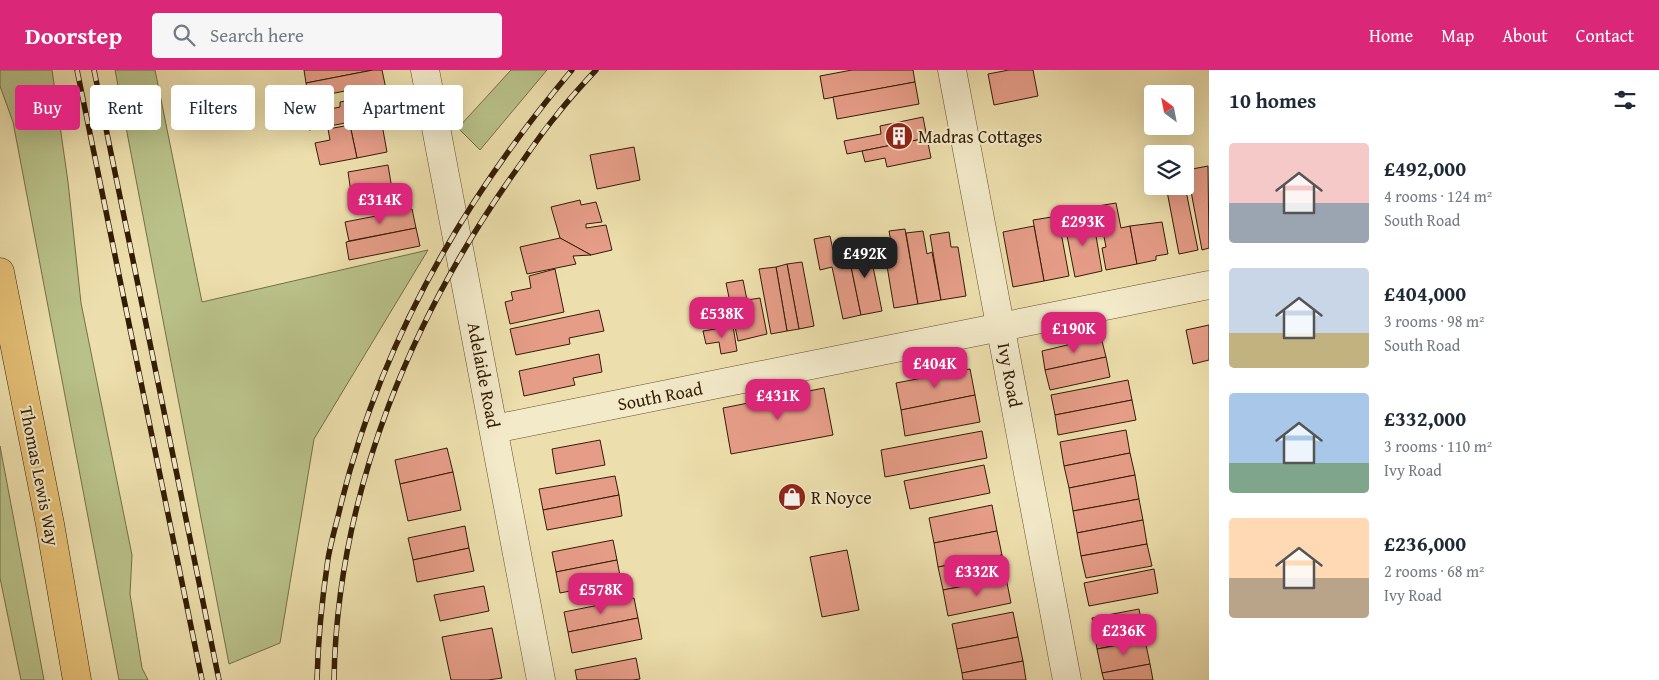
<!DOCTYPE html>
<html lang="en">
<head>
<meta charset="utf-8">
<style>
	body { margin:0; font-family:"Gentium Book Plus",serif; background:#f6f6f7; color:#1f2937; height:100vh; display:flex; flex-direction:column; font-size:19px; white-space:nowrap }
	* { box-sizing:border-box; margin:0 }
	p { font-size:16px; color:#747a83 }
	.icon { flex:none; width:28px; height:28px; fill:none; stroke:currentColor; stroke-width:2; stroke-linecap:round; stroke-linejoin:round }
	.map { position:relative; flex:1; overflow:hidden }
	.panel { display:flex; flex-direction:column; background:#fff; width:450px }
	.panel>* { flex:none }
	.top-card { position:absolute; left:15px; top:15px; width:475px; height:45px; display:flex; gap:10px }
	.needle { width:32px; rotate:328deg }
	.tools { position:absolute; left:1144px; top:15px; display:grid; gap:10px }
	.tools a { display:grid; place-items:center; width:50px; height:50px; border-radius:5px; background:#fff; box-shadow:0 5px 20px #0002; font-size:25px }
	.price { position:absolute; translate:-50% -42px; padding:0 11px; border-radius:10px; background:#db2777; color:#fff; font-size:16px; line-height:32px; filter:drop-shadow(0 1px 2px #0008) }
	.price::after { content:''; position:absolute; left:50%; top:30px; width:15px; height:11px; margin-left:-8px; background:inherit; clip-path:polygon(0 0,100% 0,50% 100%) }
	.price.current { background:#222; color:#fff }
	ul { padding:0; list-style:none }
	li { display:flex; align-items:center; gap:15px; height:125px; padding:0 20px }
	li span { display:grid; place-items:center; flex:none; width:140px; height:100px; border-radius:5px; color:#555 }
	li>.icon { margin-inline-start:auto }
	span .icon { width:60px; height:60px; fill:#fffc; stroke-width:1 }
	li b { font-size:21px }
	h2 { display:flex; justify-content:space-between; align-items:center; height:60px; padding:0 20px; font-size:21px }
	.tag { padding:0 18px; border-radius:5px; background:#fff; box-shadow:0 5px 20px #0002; font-size:18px; line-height:45px }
	.tag.current { background:#db2777; color:#fff }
	header { display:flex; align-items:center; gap:30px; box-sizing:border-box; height:70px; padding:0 25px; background:#db2777; color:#fff }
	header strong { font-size:24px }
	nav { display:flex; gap:28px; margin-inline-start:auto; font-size:18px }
	.search { width:350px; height:45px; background:#f6f6f7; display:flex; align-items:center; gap:12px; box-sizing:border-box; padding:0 18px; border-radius:5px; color:#747a83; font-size:19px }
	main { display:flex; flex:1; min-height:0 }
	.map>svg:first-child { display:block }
</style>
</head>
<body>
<header>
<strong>Doorstep</strong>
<div class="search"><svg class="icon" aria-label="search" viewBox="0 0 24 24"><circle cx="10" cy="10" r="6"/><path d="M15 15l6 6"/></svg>Search here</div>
<nav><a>Home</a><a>Map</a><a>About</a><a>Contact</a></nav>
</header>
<main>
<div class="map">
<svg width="1209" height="610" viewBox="0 0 1209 610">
	<rect width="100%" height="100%" fill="#eddfad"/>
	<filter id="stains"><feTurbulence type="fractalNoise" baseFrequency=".004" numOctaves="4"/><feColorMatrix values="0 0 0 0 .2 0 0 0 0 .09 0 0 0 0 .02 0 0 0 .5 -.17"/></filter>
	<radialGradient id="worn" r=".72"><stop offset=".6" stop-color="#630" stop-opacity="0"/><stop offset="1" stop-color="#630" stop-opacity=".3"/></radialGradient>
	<g fill="#b9c189" stroke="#766e46">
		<path d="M 0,0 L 52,0 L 68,112 L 81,233 L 132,485 L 130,524 L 142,598 L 148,610 L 119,610 L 13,52 L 0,16 Z"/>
		<path d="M 115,0 L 155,0 L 202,232 L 428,180 L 314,369 L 280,573 L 229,594 Z"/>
		<path d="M 511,0 L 547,0 L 480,80 L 458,58 Z"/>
		<path d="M 0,376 L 44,610 L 21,610 L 0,508 Z"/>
	</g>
	<g fill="#e69d88" stroke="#331c04">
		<path d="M 304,0 L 373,0 L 306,13 Z"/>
		<path d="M 373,0 L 382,0 L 386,19 L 346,27 L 345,21 L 309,28 L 306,13 Z"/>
		<path d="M 852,0 L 913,0 L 915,12 L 824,29 L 820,6 Z"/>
		<path d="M 1009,0 L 1033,0 L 1038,26 L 994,35 L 988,4 Z"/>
		<path d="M 915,12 L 919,34 L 837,49 L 833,27 Z"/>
		<path d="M 388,23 L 392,44 L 309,60 L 306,44 L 340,37 L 340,32 Z"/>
		<path d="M 923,47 L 927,68 L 847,84 L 844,71 L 881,64 L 880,56 Z"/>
		<path d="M 381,49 L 387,82 L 357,88 L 350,55 Z"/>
		<path d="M 350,55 L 357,88 L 320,95 L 315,73 L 330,70 L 328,59 Z"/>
		<path d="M 927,68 L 931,88 L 887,97 L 885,88 L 865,92 L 862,81 Z"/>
		<path d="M 634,77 L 640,110 L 597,119 L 590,85 Z"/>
		<path d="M 388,95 L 393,125 L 369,129 L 370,133 L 353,136 L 348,102 Z"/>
		<path d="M 1208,96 L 1209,178 L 1202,180 L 1187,100 Z"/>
		<path d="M 1166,116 L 1185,116 L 1198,180 L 1179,184 Z"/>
		<path d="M 580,130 L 581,135 L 596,132 L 602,152 L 586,154 L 586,158 L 606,155 L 612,180 L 591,185 L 560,168 L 551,137 Z"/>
		<path d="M 1116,133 L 1121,158 L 1130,156 L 1137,194 L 1106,200 L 1102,178 L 1106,177 L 1098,136 Z"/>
		<path d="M 412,139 L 416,158 L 349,171 L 345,152 Z"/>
		<path d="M 1058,146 L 1069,206 L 1044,211 L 1033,150 Z"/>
		<path d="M 1084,146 L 1087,162 L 1095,160 L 1102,201 L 1075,207 L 1064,150 Z"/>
		<path d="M 1162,152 L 1168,184 L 1156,186 L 1156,190 L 1137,194 L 1130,156 Z"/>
		<path d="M 1034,156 L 1044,211 L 1013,217 L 1003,162 Z"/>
		<path d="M 416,158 L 420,176 L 349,190 L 346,172 Z"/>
		<path d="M 905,159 L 918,234 L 894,238 L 887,196 L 895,195 L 889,161 Z"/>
		<path d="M 923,161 L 927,184 L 932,182 L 941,230 L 918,234 L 906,163 Z"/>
		<path d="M 949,162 L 951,177 L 958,177 L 966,226 L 941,230 L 930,165 Z"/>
		<path d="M 830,166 L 833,180 L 847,177 L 861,245 L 843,249 L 832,197 L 820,200 L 814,169 Z"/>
		<path d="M 560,168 L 591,185 L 573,186 L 576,194 L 527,204 L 520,177 Z"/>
		<path d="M 868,172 L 882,241 L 861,245 L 847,177 Z"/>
		<path d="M 802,192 L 814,256 L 799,259 L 787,194 Z"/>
		<path d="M 787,194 L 799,259 L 787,261 L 776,197 Z"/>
		<path d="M 776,197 L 787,261 L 771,264 L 759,199 Z"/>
		<path d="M 555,199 L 564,242 L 510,254 L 505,232 L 513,230 L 511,222 L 531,218 L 529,206 Z"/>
		<path d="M 743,210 L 747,230 L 760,228 L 767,264 L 738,271 L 726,213 Z"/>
		<path d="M 599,240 L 604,261 L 569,268 L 570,274 L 516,285 L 510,259 Z"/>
		<path d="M 1209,255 L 1209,290 L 1193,294 L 1186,260 Z"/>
		<path d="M 733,256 L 737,281 L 721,284 L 719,272 L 706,274 L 703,261 Z"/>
		<path d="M 1101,267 L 1106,287 L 1045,300 L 1042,281 Z"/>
		<path d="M 599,284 L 602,302 L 573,308 L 575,315 L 524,326 L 519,301 Z"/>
		<path d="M 1106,287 L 1110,307 L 1050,320 L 1045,300 Z"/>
		<path d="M 970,299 L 975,325 L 901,340 L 896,313 Z"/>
		<path d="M 1128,310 L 1132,330 L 1055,345 L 1051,325 Z"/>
		<path d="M 824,318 L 833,365 L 731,384 L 723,338 Z"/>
		<path d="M 975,325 L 980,352 L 905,366 L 901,340 Z"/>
		<path d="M 1132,330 L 1136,350 L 1058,365 L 1055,345 Z"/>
		<path d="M 1126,360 L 1130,383 L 1064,396 L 1060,372 Z"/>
		<path d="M 982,361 L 987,388 L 885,407 L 881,380 Z"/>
		<path d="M 600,370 L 605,395 L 556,404 L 552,379 Z"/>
		<path d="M 447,378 L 453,402 L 400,414 L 395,390 Z"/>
		<path d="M 1130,383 L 1135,405 L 1069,418 L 1064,396 Z"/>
		<path d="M 984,395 L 990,423 L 910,439 L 904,411 Z"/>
		<path d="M 453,402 L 461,440 L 408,451 L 400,414 Z"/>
		<path d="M 1135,405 L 1139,429 L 1073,441 L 1069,418 Z"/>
		<path d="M 615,406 L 619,425 L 543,440 L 539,419 Z"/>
		<path d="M 619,425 L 622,446 L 547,460 L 543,440 Z"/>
		<path d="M 1139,429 L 1143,450 L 1077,463 L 1073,441 Z"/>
		<path d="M 992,435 L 997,461 L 934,473 L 929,448 Z"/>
		<path d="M 1143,450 L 1147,474 L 1081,486 L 1077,463 Z"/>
		<path d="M 465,456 L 469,478 L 413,490 L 408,468 Z"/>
		<path d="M 997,461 L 1002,485 L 938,497 L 934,473 Z"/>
		<path d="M 613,470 L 617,490 L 556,502 L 552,482 Z"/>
		<path d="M 1147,474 L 1152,496 L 1086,508 L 1081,486 Z"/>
		<path d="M 469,478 L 474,501 L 417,512 L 413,490 Z"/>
		<path d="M 847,480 L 859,540 L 822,547 L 810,487 Z"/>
		<path d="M 1002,485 L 1006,508 L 943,520 L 938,497 Z"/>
		<path d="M 617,490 L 621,511 L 560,523 L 556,502 Z"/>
		<path d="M 1154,499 L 1158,523 L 1089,536 L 1084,513 Z"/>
		<path d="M 1006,508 L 1011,533 L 948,546 L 943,520 Z"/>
		<path d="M 484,516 L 489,541 L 440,551 L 434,525 Z"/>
		<path d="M 634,528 L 638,548 L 568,562 L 564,542 Z"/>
		<path d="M 1139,539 L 1145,570 L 1097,579 L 1092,548 Z"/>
		<path d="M 1013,542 L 1018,567 L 957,579 L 952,554 Z"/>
		<path d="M 638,548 L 642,569 L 572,583 L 568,562 Z"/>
		<path d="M 492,558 L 502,608 L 488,610 L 451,610 L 442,567 Z"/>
		<path d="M 1018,567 L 1023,591 L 962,603 L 957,579 Z"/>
		<path d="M 1145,570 L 1150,594 L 1102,603 L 1097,579 Z"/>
		<path d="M 636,588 L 640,609 L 633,610 L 577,610 L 575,600 Z"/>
		<path d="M 1023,591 L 1026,610 L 963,610 L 962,603 Z"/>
		<path d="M 1150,594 L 1153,610 L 1104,610 L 1102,603 Z"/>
	</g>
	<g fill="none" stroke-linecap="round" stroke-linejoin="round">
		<defs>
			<g id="street">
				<path d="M 425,0 L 541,610"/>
				<path d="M 952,0 L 1067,610"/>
				<path d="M 494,359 L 1209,215"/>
			</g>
			<path id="primary" d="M 0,202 L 50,454 L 77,610"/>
		</defs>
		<use href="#street" stroke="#624d2e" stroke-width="29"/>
		<use href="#primary" stroke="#331c04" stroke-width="29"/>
		<use href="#street" stroke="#f3eaca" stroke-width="28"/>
		<use href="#primary" stroke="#e6c076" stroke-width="28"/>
		<defs>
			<g id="rail">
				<path d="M 77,0 L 202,610"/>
				<path d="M 94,0 L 219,610"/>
				<path d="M 317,610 C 318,570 322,529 328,489 C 331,471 337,452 341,434 C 381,272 465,127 572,0"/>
				<path d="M 334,610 C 337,422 413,242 522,92 C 533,76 544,60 556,46 C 568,30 582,15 596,0"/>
			</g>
		</defs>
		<use href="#rail" stroke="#331c04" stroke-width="5.5"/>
		<use href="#rail" stroke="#f3eaca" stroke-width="4" stroke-dasharray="11" stroke-linecap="butt"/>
	</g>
	<defs>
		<symbol id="building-disc" viewBox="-11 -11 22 22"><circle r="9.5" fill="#8f2418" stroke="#f3eaca"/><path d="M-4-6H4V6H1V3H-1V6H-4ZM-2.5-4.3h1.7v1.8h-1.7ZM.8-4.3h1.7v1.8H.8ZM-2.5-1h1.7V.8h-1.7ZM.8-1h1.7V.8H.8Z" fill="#fff"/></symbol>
		<symbol id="shop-disc" viewBox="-11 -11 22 22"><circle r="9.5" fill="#8f2418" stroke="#f3eaca"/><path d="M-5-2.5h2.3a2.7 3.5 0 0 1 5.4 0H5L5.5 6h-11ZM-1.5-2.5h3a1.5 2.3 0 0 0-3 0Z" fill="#fff"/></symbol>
	</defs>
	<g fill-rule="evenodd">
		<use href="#building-disc" x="883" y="50" width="32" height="32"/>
		<use href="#shop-disc" x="776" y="411" width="32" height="32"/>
	</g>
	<g text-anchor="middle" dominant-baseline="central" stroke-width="4" stroke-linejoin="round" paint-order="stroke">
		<g font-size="18" fill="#331c04" stroke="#f3eaca" text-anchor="start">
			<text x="918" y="66">Madras Cottages</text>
			<text x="811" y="427">R Noyce</text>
		</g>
		<g font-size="18" fill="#331c04" stroke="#f3eaca">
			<text transform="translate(484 305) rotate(79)">Adelaide Road</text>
			<text transform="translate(1010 305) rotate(79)">Ivy Road</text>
			<text transform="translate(660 326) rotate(-11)">South Road</text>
			<text transform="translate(40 406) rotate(79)">Thomas Lewis Way</text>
		</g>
	</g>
	<rect width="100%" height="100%" filter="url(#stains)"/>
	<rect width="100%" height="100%" fill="url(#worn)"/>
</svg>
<div class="tools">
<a><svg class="needle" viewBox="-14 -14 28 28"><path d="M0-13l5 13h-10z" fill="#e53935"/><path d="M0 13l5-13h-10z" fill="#747a83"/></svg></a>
<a><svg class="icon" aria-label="layers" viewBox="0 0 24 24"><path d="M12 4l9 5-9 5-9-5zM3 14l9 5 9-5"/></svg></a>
</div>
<b class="price" style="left:380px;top:155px">£314K</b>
<b class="price" style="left:1083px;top:177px">£293K</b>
<b class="price current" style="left:865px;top:209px">£492K</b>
<b class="price" style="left:722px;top:269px">£538K</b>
<b class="price" style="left:1074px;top:284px">£190K</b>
<b class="price" style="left:935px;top:319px">£404K</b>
<b class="price" style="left:778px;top:351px">£431K</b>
<b class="price" style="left:977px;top:527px">£332K</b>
<b class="price" style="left:601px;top:545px">£578K</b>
<b class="price" style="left:1124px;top:586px">£236K</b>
<div class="top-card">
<a class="tag current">Buy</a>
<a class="tag">Rent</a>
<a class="tag">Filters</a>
<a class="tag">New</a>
<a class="tag">Apartment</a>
</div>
</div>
<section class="panel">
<h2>10 homes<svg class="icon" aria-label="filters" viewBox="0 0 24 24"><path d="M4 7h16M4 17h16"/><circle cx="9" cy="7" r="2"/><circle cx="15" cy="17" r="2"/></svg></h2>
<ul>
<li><span style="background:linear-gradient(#f6c9c9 60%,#9aa5b1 0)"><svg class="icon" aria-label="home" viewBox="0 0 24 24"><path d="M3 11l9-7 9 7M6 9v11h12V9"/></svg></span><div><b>£492,000</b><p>4 rooms · 124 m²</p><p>South Road</p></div></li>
<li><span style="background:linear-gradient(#c9d6e8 65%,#c2b280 0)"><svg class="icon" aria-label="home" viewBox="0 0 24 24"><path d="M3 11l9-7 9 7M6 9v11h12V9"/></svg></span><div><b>£404,000</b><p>3 rooms · 98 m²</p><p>South Road</p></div></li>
<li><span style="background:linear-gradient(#a9c7e8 70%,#7fa58c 0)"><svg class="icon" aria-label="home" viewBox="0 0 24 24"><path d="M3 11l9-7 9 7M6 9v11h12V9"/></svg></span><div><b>£332,000</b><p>3 rooms · 110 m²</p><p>Ivy Road</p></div></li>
<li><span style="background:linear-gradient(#ffd9b3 60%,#b9a48a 0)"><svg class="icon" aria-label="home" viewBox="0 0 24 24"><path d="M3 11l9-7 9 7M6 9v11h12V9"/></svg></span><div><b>£236,000</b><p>2 rooms · 68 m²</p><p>Ivy Road</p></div></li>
</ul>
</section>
</main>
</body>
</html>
